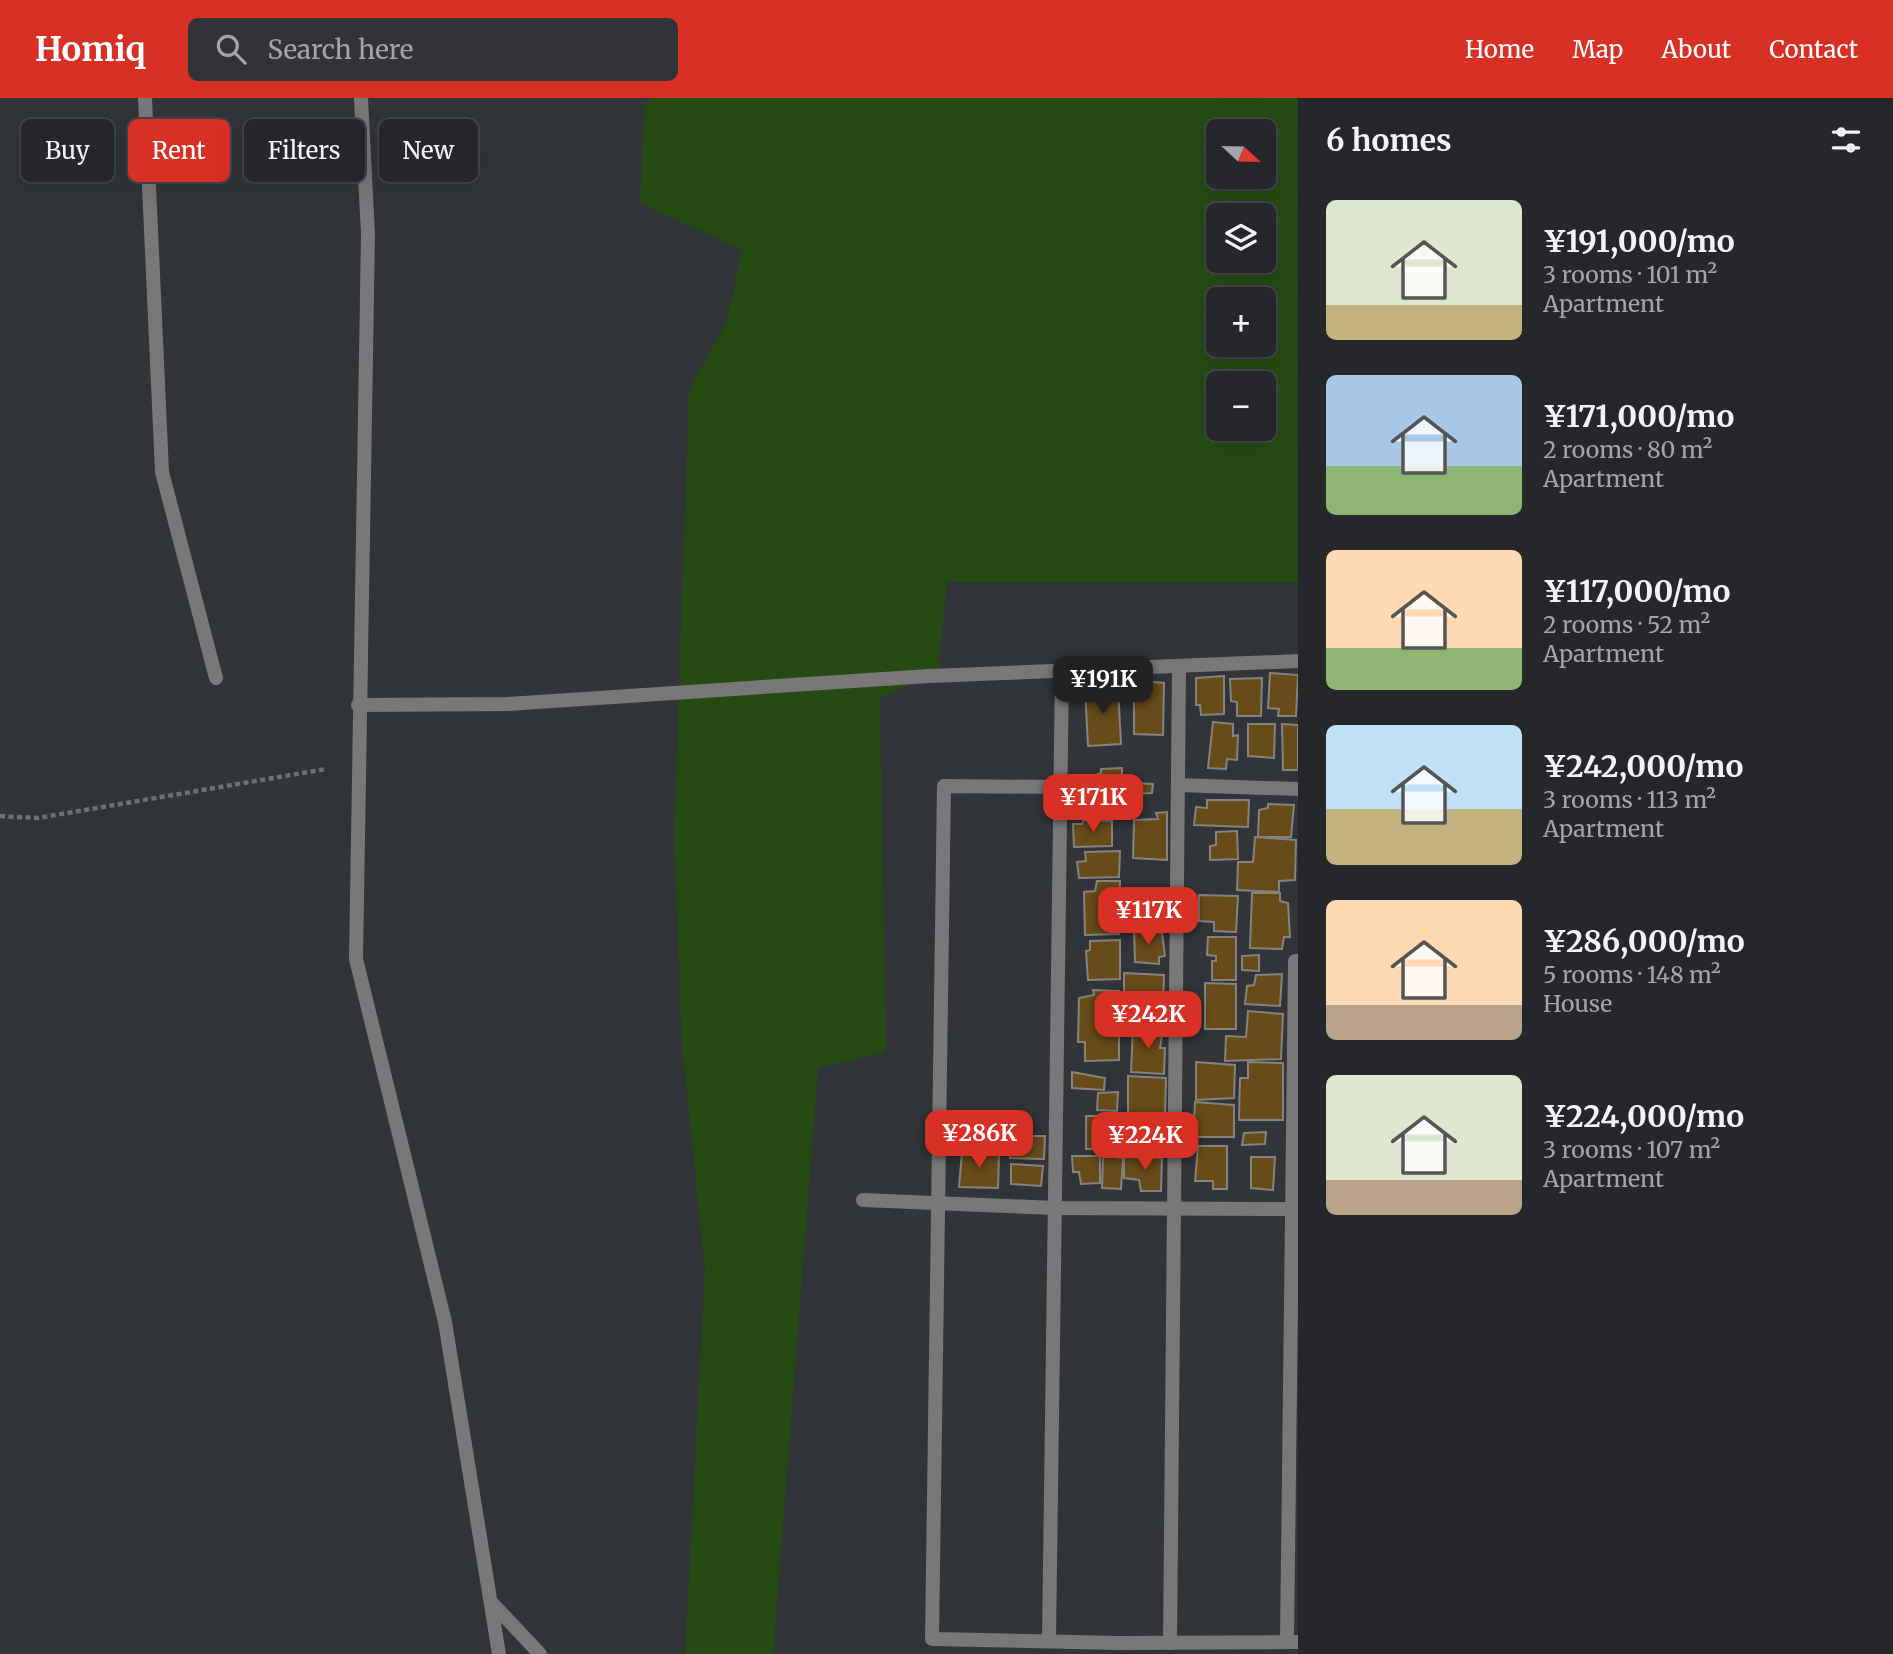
<!DOCTYPE html>
<html lang="en">
<head>
<meta charset="utf-8">
<style>
	body { margin:0; font-family:Merriweather,serif; background:#313336; color:#f1f3f6; height:100vh; display:flex; flex-direction:column; font-size:26px; white-space:nowrap }
	* { box-sizing:border-box; margin:0 }
	p { font-size:23px; color:#a3a5a8 }
	.icon { flex:none; width:38px; height:38px; fill:none; stroke:currentColor; stroke-width:2; stroke-linecap:round; stroke-linejoin:round }
	.map { position:relative; flex:1; overflow:hidden }
	.drawer { display:flex; flex-direction:column; background:#25272a; width:595px }
	.drawer>* { flex:none }
	.hud { position:absolute; left:21px; top:21px; width:665px; height:63px; display:flex; gap:14px }
	.needle { width:46px; rotate:112deg }
	.buttons { position:absolute; left:1206px; top:21px; display:grid; gap:14px }
	.buttons a { display:grid; place-items:center; width:70px; height:70px; border-radius:10px; background:#25272a; box-shadow:0 7px 28px #0002,0 0 0 2px #424447; font-size:35px }
	.price { position:absolute; translate:-50% -60px; padding:0 16px; border-radius:14px; background:#d93025; color:#fff; font-size:23px; line-height:46px; filter:drop-shadow(0 2px 4px #0008) }
	.price::after { content:''; position:absolute; left:50%; top:42px; width:21px; height:16px; margin-left:-10px; background:inherit; clip-path:polygon(0 0,100% 0,50% 100%) }
	.price.current { background:#222; color:#fff }
	ul { padding:0; list-style:none }
	li { display:flex; align-items:center; gap:21px; height:175px; padding:0 28px }
	li span { display:grid; place-items:center; flex:none; width:196px; height:140px; border-radius:10px; color:#555 }
	li>.icon { margin-inline-start:auto }
	span .icon { width:84px; height:84px; fill:#fffc; stroke-width:1 }
	li b { font-size:30px }
	h2 { display:flex; justify-content:space-between; align-items:center; height:84px; padding:0 28px; font-size:30px }
	.tag { padding:0 24px; border-radius:10px; background:#25272a; box-shadow:0 7px 28px #0002,0 0 0 2px #424447; font-size:24px; line-height:63px }
	.tag.current { background:#d93025; color:#fff }
	header { display:flex; align-items:center; gap:42px; box-sizing:border-box; height:98px; padding:0 35px; background:#d93025; color:#fff }
	header strong { font-size:33px }
	nav { display:flex; gap:38px; margin-inline-start:auto; font-size:24px }
	.search { width:490px; height:63px; background:#313336; display:flex; align-items:center; gap:18px; box-sizing:border-box; padding:0 24px; border-radius:10px; color:#a3a5a8; font-size:26px }
	main { display:flex; flex:1; min-height:0 }
	.map>svg:first-child { display:block }
</style>
</head>
<body>
<header>
<strong>Homiq</strong>
<div class="search"><svg class="icon" aria-label="search" viewBox="0 0 24 24"><circle cx="10" cy="10" r="6"/><path d="M15 15l6 6"/></svg>Search here</div>
<nav><a>Home</a><a>Map</a><a>About</a><a>Contact</a></nav>
</header>
<main>
<div class="map">
<svg width="1298" height="1556" viewBox="0 0 1298 1556">
	<rect width="100%" height="100%" fill="#313438"/>
	<path fill="#254b13" fill-rule="evenodd" d="M 652,0 L 1298,0 L 1298,484 L 947,484 L 938,574 L 880,600 L 886,954 L 818,970 L 773,1556 L 685,1556 L 705,1171 L 682,947 L 674,739 L 689,292 L 727,223 L 742,152 L 640,105 L 645,4 ZM 1218,33 L 1264,33 L 1264,79 L 1218,79 ZM 1218,117 L 1264,117 L 1264,163 L 1218,163 ZM 1218,201 L 1264,201 L 1264,247 L 1218,247 ZM 1218,285 L 1264,285 L 1264,331 L 1218,331 Z"/>
	<g fill="#674b19" stroke="#86837e" stroke-width="2">
		<path d="M 1270,575 L 1298,577 L 1296,618 L 1278,618 L 1279,611 L 1268,610 Z"/>
		<path d="M 1224,578 L 1224,616 L 1201,617 L 1200,607 L 1196,607 L 1196,580 Z"/>
		<path d="M 1262,580 L 1261,618 L 1237,618 L 1237,604 L 1231,603 L 1230,581 Z"/>
		<path d="M 1134,582 L 1164,585 L 1163,637 L 1134,636 Z"/>
		<path d="M 1118,588 L 1121,646 L 1088,648 L 1085,591 Z"/>
		<path d="M 1213,624 L 1233,626 L 1233,638 L 1238,637 L 1237,662 L 1227,661 L 1226,671 L 1208,670 Z"/>
		<path d="M 1248,626 L 1275,626 L 1274,660 L 1248,658 Z"/>
		<path d="M 1282,626 L 1298,627 L 1298,672 L 1283,672 Z"/>
		<path d="M 1122,670 L 1121,712 L 1074,712 L 1071,700 L 1090,697 L 1093,678 L 1101,675 L 1101,671 Z"/>
		<path d="M 1131,685 L 1153,686 L 1152,695 L 1131,696 Z"/>
		<path d="M 1207,702 L 1249,702 L 1248,729 L 1194,727 L 1196,709 L 1207,710 Z"/>
		<path d="M 1268,706 L 1294,707 L 1291,739 L 1258,739 L 1259,712 L 1268,710 Z"/>
		<path d="M 1167,714 L 1167,762 L 1133,760 L 1134,722 L 1158,721 L 1156,715 Z"/>
		<path d="M 1084,722 L 1112,723 L 1112,748 L 1074,749 L 1073,726 L 1082,726 Z"/>
		<path d="M 1237,733 L 1238,761 L 1210,762 L 1210,748 L 1216,747 L 1216,734 Z"/>
		<path d="M 1255,739 L 1296,742 L 1295,782 L 1279,783 L 1279,794 L 1237,792 L 1238,764 L 1253,764 Z"/>
		<path d="M 1120,753 L 1119,779 L 1079,780 L 1077,764 L 1086,763 L 1085,754 Z"/>
		<path d="M 1097,783 L 1120,783 L 1119,836 L 1085,837 L 1084,794 L 1095,793 Z"/>
		<path d="M 1125,792 L 1164,793 L 1164,829 L 1123,829 Z"/>
		<path d="M 1252,795 L 1280,795 L 1280,803 L 1288,805 L 1290,839 L 1284,839 L 1282,851 L 1250,850 Z"/>
		<path d="M 1199,797 L 1238,798 L 1236,834 L 1214,833 L 1214,824 L 1199,823 Z"/>
		<path d="M 1134,831 L 1162,835 L 1165,858 L 1159,859 L 1159,866 L 1135,864 Z"/>
		<path d="M 1208,839 L 1236,839 L 1236,882 L 1212,882 L 1212,863 L 1216,863 L 1216,858 L 1207,857 Z"/>
		<path d="M 1120,842 L 1120,881 L 1088,882 L 1086,853 L 1090,852 L 1090,843 Z"/>
		<path d="M 1259,857 L 1259,873 L 1242,872 L 1242,858 Z"/>
		<path d="M 1124,875 L 1164,877 L 1163,907 L 1124,907 Z"/>
		<path d="M 1282,876 L 1280,908 L 1245,906 L 1247,888 L 1254,887 L 1256,877 Z"/>
		<path d="M 1205,885 L 1236,886 L 1236,931 L 1205,931 Z"/>
		<path d="M 1093,892 L 1119,893 L 1119,962 L 1085,963 L 1085,944 L 1078,944 L 1079,900 L 1094,897 Z"/>
		<path d="M 1248,913 L 1283,916 L 1281,961 L 1225,963 L 1226,938 L 1246,939 Z"/>
		<path d="M 1133,930 L 1163,931 L 1160,950 L 1165,950 L 1164,976 L 1131,974 Z"/>
		<path d="M 1196,964 L 1235,967 L 1234,1000 L 1196,1002 Z"/>
		<path d="M 1248,964 L 1283,965 L 1283,1022 L 1239,1022 L 1240,980 L 1248,980 Z"/>
		<path d="M 1072,974 L 1105,980 L 1104,992 L 1072,990 Z"/>
		<path d="M 1128,978 L 1166,980 L 1165,1018 L 1128,1018 Z"/>
		<path d="M 1118,994 L 1117,1013 L 1097,1012 L 1098,995 Z"/>
		<path d="M 1195,1004 L 1234,1007 L 1234,1039 L 1193,1039 Z"/>
		<path d="M 1086,1018 L 1117,1018 L 1119,1051 L 1086,1051 Z"/>
		<path d="M 1001,1028 L 1000,1049 L 988,1050 L 988,1029 Z"/>
		<path d="M 1121,1030 L 1164,1031 L 1164,1055 L 1122,1056 Z"/>
		<path d="M 1009,1033 L 1032,1033 L 1031,1038 L 1045,1038 L 1044,1061 L 1010,1060 Z"/>
		<path d="M 1266,1034 L 1265,1046 L 1242,1047 L 1244,1035 Z"/>
		<path d="M 1198,1048 L 1227,1048 L 1227,1091 L 1213,1091 L 1213,1083 L 1195,1083 Z"/>
		<path d="M 962,1054 L 999,1056 L 998,1090 L 959,1089 Z"/>
		<path d="M 1072,1058 L 1100,1058 L 1100,1085 L 1081,1086 L 1079,1074 L 1073,1074 Z"/>
		<path d="M 1103,1058 L 1123,1060 L 1121,1091 L 1102,1090 Z"/>
		<path d="M 1124,1059 L 1162,1060 L 1161,1093 L 1141,1093 L 1139,1082 L 1124,1080 Z"/>
		<path d="M 1251,1059 L 1275,1059 L 1273,1092 L 1251,1090 Z"/>
		<path d="M 1011,1066 L 1043,1068 L 1041,1088 L 1011,1086 Z"/>
	</g>
	<g fill="none" stroke-linecap="round" stroke-linejoin="round">
		<path stroke="#6e7073" stroke-width="4.5" stroke-dasharray="5 3.5" stroke-linecap="butt" d="M 0,718 L 38,720 L 326,671"/>
		<g stroke="#797777" stroke-width="14">
			<path d="M 145,0 L 162,374 L 216,580"/>
			<path d="M 358,607 L 507,606 L 929,578 L 1298,563"/>
			<path d="M 1178,687 L 1298,691"/>
			<path d="M 1060,689 L 944,688 L 932,1541 L 1118,1545 L 1298,1544"/>
			<path d="M 863,1102 L 1055,1110 L 1298,1111"/>
			<path d="M 491,1504 L 540,1556"/>
			<path d="M 1049,1543 L 1062,574"/>
			<path d="M 1287,1544 L 1295,863 L 1298,863"/>
			<path d="M 1170,1545 L 1179,569"/>
		</g>
		<path stroke="#797777" stroke-width="14" d="M 361,0 L 368,136 L 356,861 L 445,1224 L 499,1556"/>
	</g>
</svg>
<div class="buttons">
<a><svg class="needle" viewBox="-14 -14 28 28"><path d="M0-13l5 13h-10z" fill="#e53935"/><path d="M0 13l5-13h-10z" fill="#a3a5a8"/></svg></a>
<a><svg class="icon" aria-label="layers" viewBox="0 0 24 24"><path d="M12 4l9 5-9 5-9-5zM3 14l9 5 9-5"/></svg></a>
<a>+</a>
<a>−</a>
</div>
<b class="price current" style="left:1103px;top:618px">¥191K</b>
<b class="price" style="left:1093px;top:736px">¥171K</b>
<b class="price" style="left:1148px;top:849px">¥117K</b>
<b class="price" style="left:1148px;top:953px">¥242K</b>
<b class="price" style="left:979px;top:1072px">¥286K</b>
<b class="price" style="left:1145px;top:1074px">¥224K</b>
<div class="hud">
<a class="tag">Buy</a>
<a class="tag current">Rent</a>
<a class="tag">Filters</a>
<a class="tag">New</a>
</div>
</div>
<section class="drawer">
<h2>6 homes<svg class="icon" aria-label="filters" viewBox="0 0 24 24"><path d="M4 7h16M4 17h16"/><circle cx="9" cy="7" r="2"/><circle cx="15" cy="17" r="2"/></svg></h2>
<ul>
<li><span style="background:linear-gradient(#dfe7d0 75%,#c2b280 0)"><svg class="icon" aria-label="home" viewBox="0 0 24 24"><path d="M3 11l9-7 9 7M6 9v11h12V9"/></svg></span><div><b>¥191,000/mo</b><p>3 rooms · 101 m²</p><p>Apartment</p></div></li>
<li><span style="background:linear-gradient(#a9c7e8 65%,#8fb573 0)"><svg class="icon" aria-label="home" viewBox="0 0 24 24"><path d="M3 11l9-7 9 7M6 9v11h12V9"/></svg></span><div><b>¥171,000/mo</b><p>2 rooms · 80 m²</p><p>Apartment</p></div></li>
<li><span style="background:linear-gradient(#ffd9b3 70%,#8fb573 0)"><svg class="icon" aria-label="home" viewBox="0 0 24 24"><path d="M3 11l9-7 9 7M6 9v11h12V9"/></svg></span><div><b>¥117,000/mo</b><p>2 rooms · 52 m²</p><p>Apartment</p></div></li>
<li><span style="background:linear-gradient(#bfe0f5 60%,#c2b280 0)"><svg class="icon" aria-label="home" viewBox="0 0 24 24"><path d="M3 11l9-7 9 7M6 9v11h12V9"/></svg></span><div><b>¥242,000/mo</b><p>3 rooms · 113 m²</p><p>Apartment</p></div></li>
<li><span style="background:linear-gradient(#ffd9b3 75%,#b9a48a 0)"><svg class="icon" aria-label="home" viewBox="0 0 24 24"><path d="M3 11l9-7 9 7M6 9v11h12V9"/></svg></span><div><b>¥286,000/mo</b><p>5 rooms · 148 m²</p><p>House</p></div></li>
<li><span style="background:linear-gradient(#dfe7d0 75%,#b9a48a 0)"><svg class="icon" aria-label="home" viewBox="0 0 24 24"><path d="M3 11l9-7 9 7M6 9v11h12V9"/></svg></span><div><b>¥224,000/mo</b><p>3 rooms · 107 m²</p><p>Apartment</p></div></li>
</ul>
</section>
</main>
</body>
</html>
